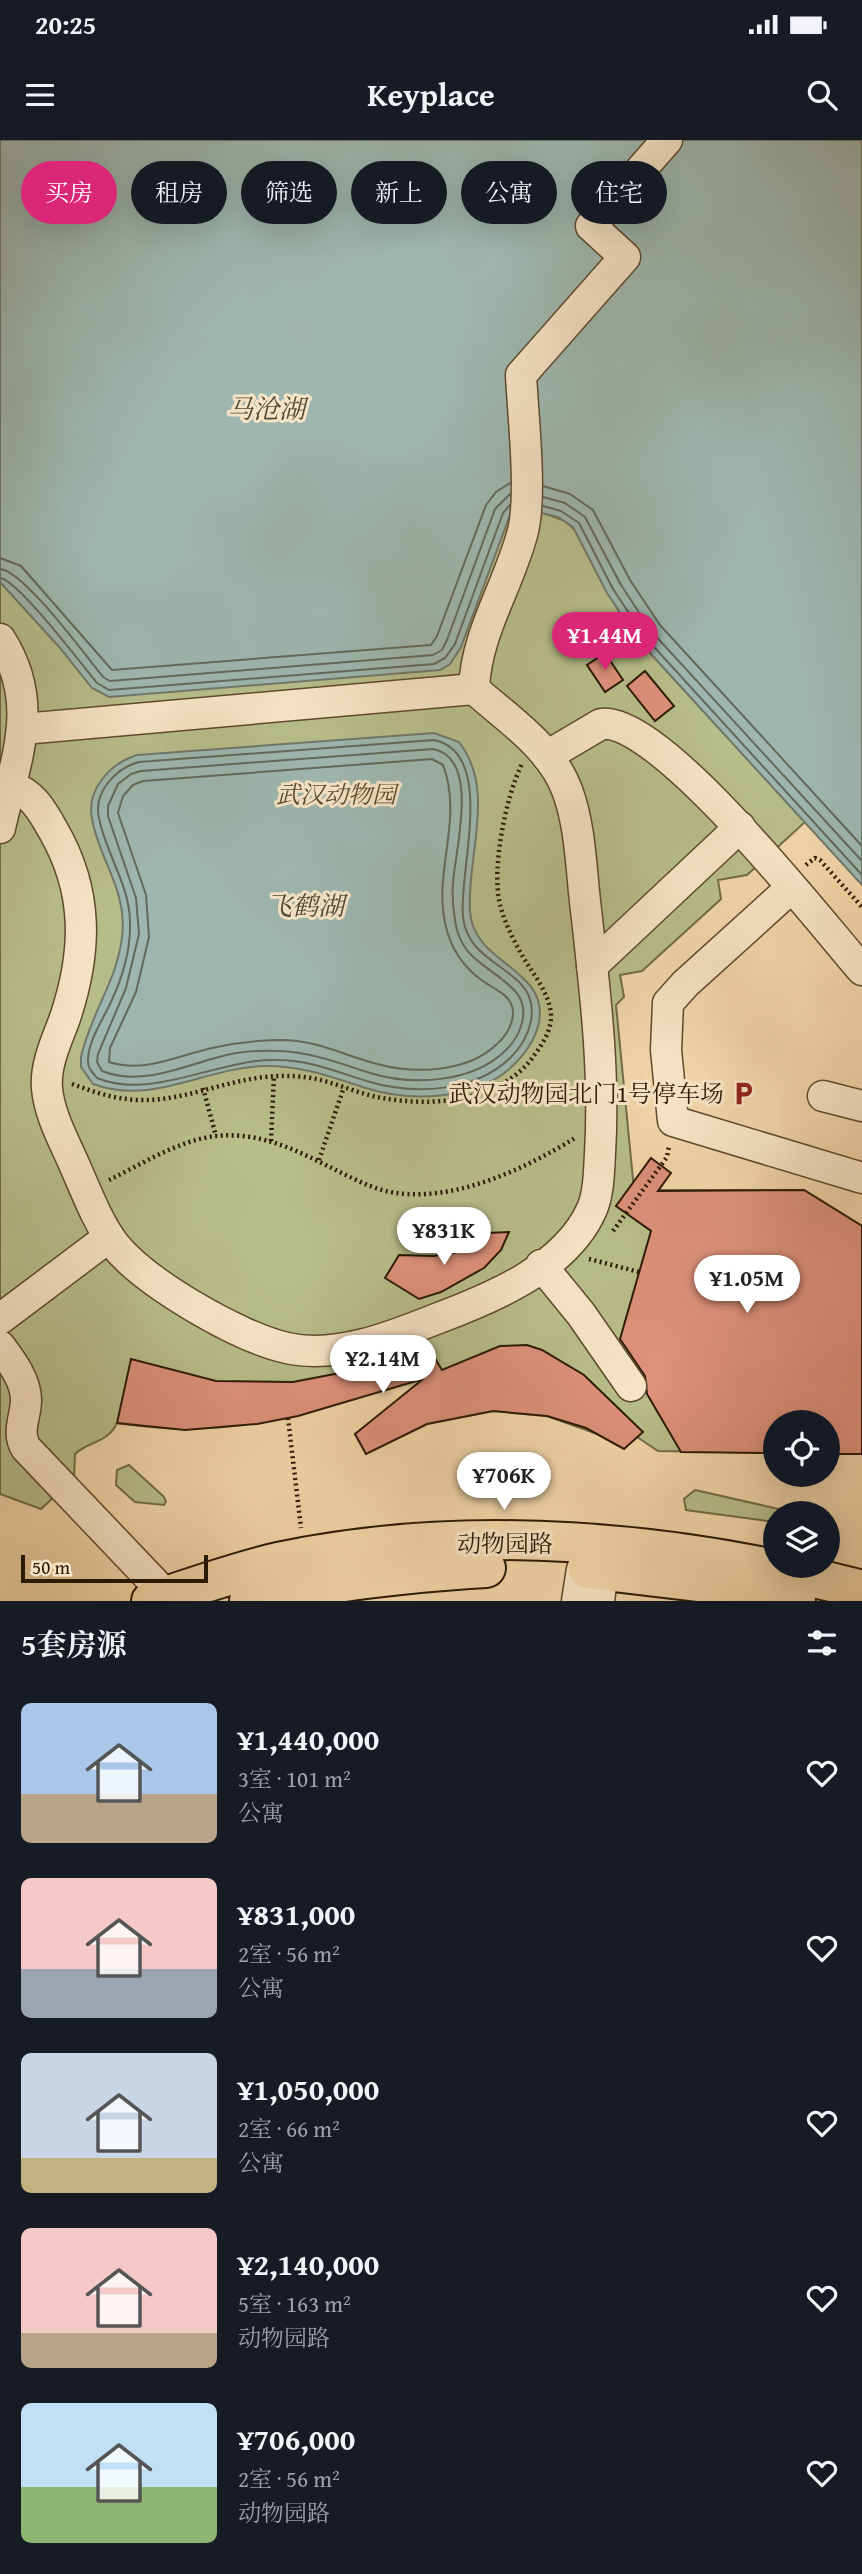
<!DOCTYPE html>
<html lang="zh">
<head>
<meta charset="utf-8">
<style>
	body { margin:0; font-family:"Gentium Book Plus","Noto Serif SC",serif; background:#20242c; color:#f1f3f6; height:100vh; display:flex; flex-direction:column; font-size:26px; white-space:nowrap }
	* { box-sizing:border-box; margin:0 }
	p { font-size:23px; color:#9ea1a6 }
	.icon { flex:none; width:38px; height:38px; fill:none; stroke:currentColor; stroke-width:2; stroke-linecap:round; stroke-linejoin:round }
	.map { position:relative; height:1461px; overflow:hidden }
	.sheet { display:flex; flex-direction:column; background:#171b24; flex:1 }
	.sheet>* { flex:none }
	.banner { position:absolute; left:21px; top:21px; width:821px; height:63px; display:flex; gap:14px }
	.buttons { position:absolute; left:763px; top:1270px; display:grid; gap:14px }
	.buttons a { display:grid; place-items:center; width:77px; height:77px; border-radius:50%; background:#171b24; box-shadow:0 7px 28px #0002; font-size:35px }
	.scale { position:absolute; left:21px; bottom:18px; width:187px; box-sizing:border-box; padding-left:7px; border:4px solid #2c1a03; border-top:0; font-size:19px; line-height:24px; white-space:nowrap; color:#2c1a03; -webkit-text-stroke:5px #f7e4c7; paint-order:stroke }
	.price { position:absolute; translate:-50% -60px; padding:0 16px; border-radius:24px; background:#fff; color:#222; font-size:23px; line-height:46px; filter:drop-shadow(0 2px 4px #0008) }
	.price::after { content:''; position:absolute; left:50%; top:42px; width:21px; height:16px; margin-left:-10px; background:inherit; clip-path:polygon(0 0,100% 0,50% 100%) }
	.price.on { background:#db2777; color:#fff }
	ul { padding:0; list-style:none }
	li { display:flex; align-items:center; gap:21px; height:175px; padding:0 21px }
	li span { display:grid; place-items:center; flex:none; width:196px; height:140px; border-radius:10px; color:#555 }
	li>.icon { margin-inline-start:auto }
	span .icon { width:84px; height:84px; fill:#fffc; stroke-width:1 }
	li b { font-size:30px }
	h2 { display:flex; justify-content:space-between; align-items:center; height:84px; padding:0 21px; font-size:30px }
	.chip { padding:0 24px; border-radius:32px; background:#171b24; box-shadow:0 7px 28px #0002; font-size:24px; line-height:63px }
	.chip.on { background:#db2777; color:#fff }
	.status { display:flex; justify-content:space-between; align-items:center; height:49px; padding:0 35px; background:#171b24; direction:ltr }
	.status svg { height:19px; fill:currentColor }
	header { display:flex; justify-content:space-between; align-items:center; height:91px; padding:0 21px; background:#171b24; font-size:32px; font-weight:700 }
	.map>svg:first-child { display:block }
</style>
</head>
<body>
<div class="status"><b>20:25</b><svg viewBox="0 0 49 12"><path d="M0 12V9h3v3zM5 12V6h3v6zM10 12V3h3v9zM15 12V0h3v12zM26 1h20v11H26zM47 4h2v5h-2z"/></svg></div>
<header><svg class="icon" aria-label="menu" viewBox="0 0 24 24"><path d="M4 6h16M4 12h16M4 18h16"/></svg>Keyplace<svg class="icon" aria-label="search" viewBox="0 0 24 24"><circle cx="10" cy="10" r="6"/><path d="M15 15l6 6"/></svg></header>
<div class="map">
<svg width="862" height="1461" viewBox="0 0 862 1461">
	<rect width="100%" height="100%" fill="#f2d6a9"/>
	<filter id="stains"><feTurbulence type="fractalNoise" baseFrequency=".00286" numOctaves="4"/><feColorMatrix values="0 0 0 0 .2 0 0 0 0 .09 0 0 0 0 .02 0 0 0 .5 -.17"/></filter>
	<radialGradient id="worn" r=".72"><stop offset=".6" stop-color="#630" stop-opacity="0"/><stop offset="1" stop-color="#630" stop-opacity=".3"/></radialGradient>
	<g fill="#b7be8a" stroke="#726c46" stroke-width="2">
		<path d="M 0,0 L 539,371 L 565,381 L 578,393 L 623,479 L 640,502 L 805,682 L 747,735 L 718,740 L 721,759 L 642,831 L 620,835 L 624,857 L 616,865 L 637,1080 L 659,1050 L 804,1050 L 862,1086 L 862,1314 L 828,1314 L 828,1283 L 775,1283 L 775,1313 L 658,1311 L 637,1297 L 600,1295 L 547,1276 L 493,1271 L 427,1284 L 366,1314 L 355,1294 L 423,1244 L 416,1233 C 320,1276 222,1300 117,1283 C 107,1304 90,1300 75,1314 L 74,1338 L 41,1369 L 0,1354 Z"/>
		<path d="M 129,1325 L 163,1356 L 166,1361 L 164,1365 L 135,1362 L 116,1345 L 117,1330 Z"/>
		<path d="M 695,1350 L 801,1374 L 775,1374 L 775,1382 L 686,1370 L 684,1359 Z"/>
	</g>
	<g fill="#9db7b0" stroke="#70786b" stroke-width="2">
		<path d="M 0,0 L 862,0 L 862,745 L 640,502 L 607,453 L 573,387 L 558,377 L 538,372 L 512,372 L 510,375 L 461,507 L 450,524 L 440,530 L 109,557 L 92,548 L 60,508 L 0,442 Z"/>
		<path d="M 434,593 L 459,602 C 497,651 466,717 470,772 C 474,825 549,828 539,882 C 535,902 523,917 508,930 C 473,960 409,962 366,948 C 331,937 301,925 263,926 C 204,928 153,966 93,944 L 81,927 L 81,917 C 90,875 117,841 122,797 C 128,750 99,720 92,679 C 86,649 111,623 137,615 Z"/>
	</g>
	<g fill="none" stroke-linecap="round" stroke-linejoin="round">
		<g stroke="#64685a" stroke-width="2">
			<path d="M 543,346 L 570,354 L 593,370 L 630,440 L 660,485 L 862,706"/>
			<path d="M 543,357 L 565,363 L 585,377 L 621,445 L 652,492 L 862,721"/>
			<path d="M 543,366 L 561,371 L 579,383 L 613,449 L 645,497 L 862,735"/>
			<path d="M 0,418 L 21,426 L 112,530 L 431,505 L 437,496 L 486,365 L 496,352 L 510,343"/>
			<path d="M 0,429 C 23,430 86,516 103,537 L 110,541 L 433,515 L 442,510 L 447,500 L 495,369 L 510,354"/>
			<path d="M 0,438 C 18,440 82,525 97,543 L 109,550 L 434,524 L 445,518 L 455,504 L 503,373 L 510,365"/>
			<path d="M 434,600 C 497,613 458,732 463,777 C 467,813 498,821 520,843 C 542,865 530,899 510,918 C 475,952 415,955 370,942 C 339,933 311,920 278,920 C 219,918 152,961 97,938 C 92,932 87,927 88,919 C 89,900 102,881 110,864 C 122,839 131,809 130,781 C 129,744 106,714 99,678 C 93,652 116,628 139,622 Z"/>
			<path d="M 433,609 C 481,618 455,710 453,743 C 452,755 453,768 455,780 C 460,820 490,825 514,850 C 532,868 521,896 505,911 C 472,943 412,946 370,933 C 339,923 311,912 278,911 C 257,910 235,912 215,918 C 179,928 139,946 102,931 L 97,922 L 98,914 L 126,848 L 139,794 L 136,758 L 108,676 L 108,666 L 118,644 L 131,634 L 141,631 Z"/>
			<path d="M 432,619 L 443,625 C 464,680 432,733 446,787 C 451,808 463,826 480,839 C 490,847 508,853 512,866 C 516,880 507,895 497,904 C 467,933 415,934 377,924 C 346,916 318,901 285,900 C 262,900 239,902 217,907 C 180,914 146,934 109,922 L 110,908 L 136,852 L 149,797 L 146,755 L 118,673 L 123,656 L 133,645 L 143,641 Z"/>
		</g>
	</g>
	<g fill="#de917b" stroke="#2c1a03" stroke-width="2">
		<path d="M 605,513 L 623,540 L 605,552 L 587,525 Z"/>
		<path d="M 645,531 L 674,566 L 655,581 L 627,546 Z"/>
		<path d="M 651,1018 L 671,1033 L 658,1051 L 804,1050 L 862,1086 L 862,1314 L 828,1314 L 828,1283 L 775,1283 L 775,1313 L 681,1312 L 647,1254 L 645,1236 L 620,1199 L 651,1091 L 616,1066 Z"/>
		<path d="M 509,1092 L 501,1110 L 484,1128 L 441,1152 L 419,1159 L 385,1138 L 399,1115 L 434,1116 L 457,1112 L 487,1093 Z"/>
		<path d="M 425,1202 L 442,1230 L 500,1206 L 527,1205 L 542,1210 L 584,1235 L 643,1292 L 624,1309 L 586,1288 L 547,1276 L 493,1271 L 427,1284 L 366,1314 L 355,1294 L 423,1239 L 298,1276 L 257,1284 L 185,1290 L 117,1283 L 131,1219 L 216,1241 L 293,1242 L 345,1232 Z"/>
	</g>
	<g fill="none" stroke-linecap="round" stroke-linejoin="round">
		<defs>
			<g id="minor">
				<path d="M 0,499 C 42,564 15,620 0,688"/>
				<path d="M 474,549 C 476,492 509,446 523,391 C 532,354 523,276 521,235 L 625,117 L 591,86 L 667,0"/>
				<path d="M 547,616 L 601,584 C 660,576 821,783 862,830"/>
				<path d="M 9,647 C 31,650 43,672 53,690 C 89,752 87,812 65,878 C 57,900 45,924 47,948 C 49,974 64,1001 74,1024 C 86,1051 97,1081 114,1104 C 145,1143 238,1197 287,1208 C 336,1219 391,1197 436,1179 C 492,1158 566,1128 592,1069 C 599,1052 599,1031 600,1013 C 605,932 595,851 586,770 C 581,731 581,687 567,650 C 551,607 508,579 474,549 L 23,589"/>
				<path d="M 791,748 L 685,844 L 668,863 L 666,910 L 673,981 L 862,1038"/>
				<path d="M 592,826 L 740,687"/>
				<path d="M 823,956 L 862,966"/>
				<path d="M 541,1125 L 581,1174 L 631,1246"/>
				<path d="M 0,1179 L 109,1097"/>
				<path d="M 0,1206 C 11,1221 26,1240 26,1260 C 26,1277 16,1292 26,1308 L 167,1456"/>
				<path d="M 577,1461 L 582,1429"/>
				<path d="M 599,1461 L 603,1430"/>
			</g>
			<g id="major">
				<path d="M 588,1429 L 707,1443 L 796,1461"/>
				<path d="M 151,1461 C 193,1447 235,1432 278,1422 C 466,1382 678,1400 862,1450"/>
				<path d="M 249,1461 C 327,1441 406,1433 486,1428"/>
			</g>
		</defs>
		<use href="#minor" stroke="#5e492c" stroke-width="33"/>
		<use href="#major" stroke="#2c1a03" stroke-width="42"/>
		<g stroke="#2c1a03" stroke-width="4.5" stroke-dasharray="2 3.5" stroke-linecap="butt">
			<path d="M 806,725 L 815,718 L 820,720 L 862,767"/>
			<path d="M 72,944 C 94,952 114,959 138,960 C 197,962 244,927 311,938 C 335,942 358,954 382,958 C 433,967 500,962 533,917 C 542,905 552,890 551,874 C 549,853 534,835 523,817 C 514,801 504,782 500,764 C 491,729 506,656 522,624"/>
			<path d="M 203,948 L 216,996"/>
			<path d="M 271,1001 L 274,935"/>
			<path d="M 319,1020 L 344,947"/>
			<path d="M 109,1040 C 142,1024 179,1000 216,996 C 275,990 319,1025 370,1046 C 435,1072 520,1032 575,998"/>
			<path d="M 613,1091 L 667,1017 L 669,1006"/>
			<path d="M 589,1119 L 639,1132"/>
			<path d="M 288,1278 L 301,1388"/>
		</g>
		<use href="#minor" stroke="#f7e4c7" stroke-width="30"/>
		<use href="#major" stroke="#f2d6a9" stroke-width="38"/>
	</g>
	<defs>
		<symbol id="parking-bare" viewBox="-9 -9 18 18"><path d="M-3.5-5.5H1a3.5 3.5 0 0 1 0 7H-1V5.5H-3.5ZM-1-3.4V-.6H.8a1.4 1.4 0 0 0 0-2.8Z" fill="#8f2418" stroke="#f7e4c7" stroke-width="2.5" paint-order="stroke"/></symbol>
	</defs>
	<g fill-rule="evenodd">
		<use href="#parking-bare" x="726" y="936" width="35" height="35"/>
	</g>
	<g text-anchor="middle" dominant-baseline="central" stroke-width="6" stroke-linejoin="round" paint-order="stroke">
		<g font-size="24" font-style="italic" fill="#564b2c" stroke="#f7e4c7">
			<text x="336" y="654">武汉动物园</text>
		</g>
		<g font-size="24" fill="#2c1a03" stroke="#f7e4c7" text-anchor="end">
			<text x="724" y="953">武汉动物园北门1号停车场</text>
		</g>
		<g font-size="24" fill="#2c1a03" stroke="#f7e4c7">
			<text x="505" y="1403">动物园路</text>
		</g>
		<g font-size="26" font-style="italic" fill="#4e4937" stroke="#f7e4c7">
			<text x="266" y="268">马沧湖</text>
			<text x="305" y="765">飞鹤湖</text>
		</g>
	</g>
	<rect width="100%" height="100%" filter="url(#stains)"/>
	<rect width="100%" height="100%" fill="url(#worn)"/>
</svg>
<div class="buttons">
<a><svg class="icon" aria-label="locate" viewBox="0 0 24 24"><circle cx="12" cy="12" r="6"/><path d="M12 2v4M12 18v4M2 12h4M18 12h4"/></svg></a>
<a><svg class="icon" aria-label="layers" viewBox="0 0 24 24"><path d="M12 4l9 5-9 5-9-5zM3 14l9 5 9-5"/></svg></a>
</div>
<div class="scale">50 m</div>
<b class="price on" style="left:605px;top:532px">¥1.44M</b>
<b class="price" style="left:444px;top:1127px">¥831K</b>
<b class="price" style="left:747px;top:1175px">¥1.05M</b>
<b class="price" style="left:383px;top:1255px">¥2.14M</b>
<b class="price" style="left:504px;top:1372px">¥706K</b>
<div class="banner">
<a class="chip on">买房</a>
<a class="chip">租房</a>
<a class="chip">筛选</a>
<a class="chip">新上</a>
<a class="chip">公寓</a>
<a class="chip">住宅</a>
</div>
</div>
<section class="sheet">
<h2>5套房源<svg class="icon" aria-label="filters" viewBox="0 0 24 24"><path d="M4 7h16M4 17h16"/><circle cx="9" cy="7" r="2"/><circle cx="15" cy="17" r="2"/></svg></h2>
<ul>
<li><span style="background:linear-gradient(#a9c7e8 65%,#b9a48a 0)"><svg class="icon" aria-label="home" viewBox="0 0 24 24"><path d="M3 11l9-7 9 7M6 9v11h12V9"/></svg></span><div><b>¥1,440,000</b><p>3室 · 101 m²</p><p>公寓</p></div><svg class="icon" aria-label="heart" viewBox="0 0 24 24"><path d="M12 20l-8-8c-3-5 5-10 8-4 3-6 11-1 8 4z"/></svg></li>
<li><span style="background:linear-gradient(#f6c9c9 65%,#9aa5b1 0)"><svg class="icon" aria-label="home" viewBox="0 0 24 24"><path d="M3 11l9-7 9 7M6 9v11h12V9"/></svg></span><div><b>¥831,000</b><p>2室 · 56 m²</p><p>公寓</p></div><svg class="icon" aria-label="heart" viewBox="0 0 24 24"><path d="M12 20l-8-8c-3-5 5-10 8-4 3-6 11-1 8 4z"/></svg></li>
<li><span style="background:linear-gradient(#c9d6e8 75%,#c2b280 0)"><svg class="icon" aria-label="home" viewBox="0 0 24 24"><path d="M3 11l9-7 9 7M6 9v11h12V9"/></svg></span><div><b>¥1,050,000</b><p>2室 · 66 m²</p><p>公寓</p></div><svg class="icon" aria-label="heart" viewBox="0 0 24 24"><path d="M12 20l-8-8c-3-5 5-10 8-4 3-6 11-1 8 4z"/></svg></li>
<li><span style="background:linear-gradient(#f6c9c9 75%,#b9a48a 0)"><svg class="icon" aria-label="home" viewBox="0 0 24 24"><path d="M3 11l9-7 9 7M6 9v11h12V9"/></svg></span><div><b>¥2,140,000</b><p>5室 · 163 m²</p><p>动物园路</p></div><svg class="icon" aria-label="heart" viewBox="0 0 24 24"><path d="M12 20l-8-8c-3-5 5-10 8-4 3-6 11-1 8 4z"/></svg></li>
<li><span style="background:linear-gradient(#bfe0f5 60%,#8fb573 0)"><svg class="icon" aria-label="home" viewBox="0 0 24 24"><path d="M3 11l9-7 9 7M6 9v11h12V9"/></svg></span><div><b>¥706,000</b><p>2室 · 56 m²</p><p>动物园路</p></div><svg class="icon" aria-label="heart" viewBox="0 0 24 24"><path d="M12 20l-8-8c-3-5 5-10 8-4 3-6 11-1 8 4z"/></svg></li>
</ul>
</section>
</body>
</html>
